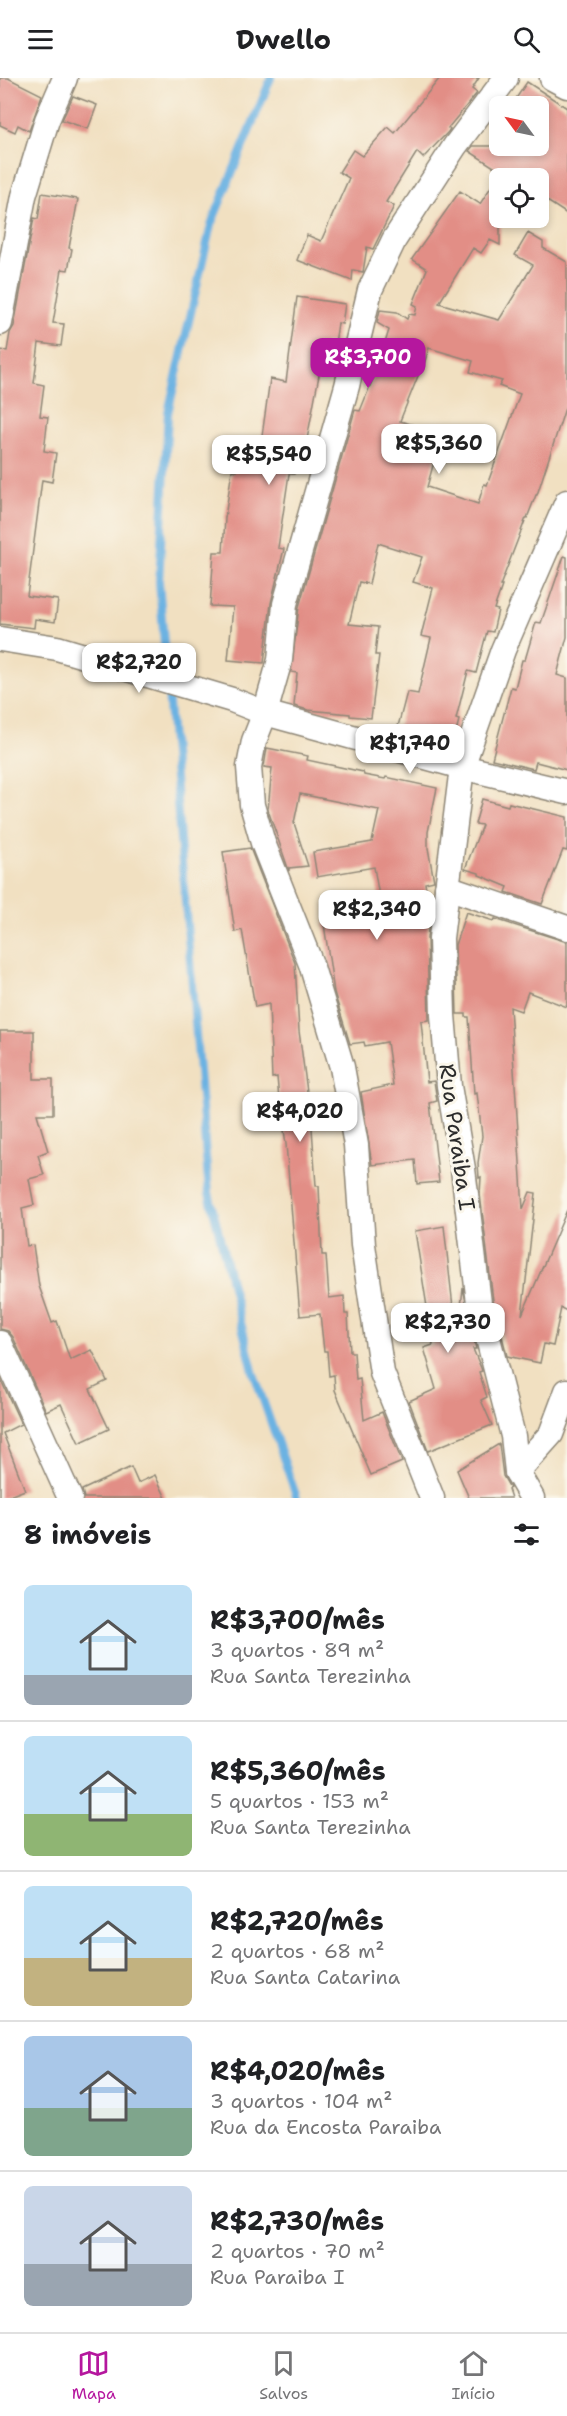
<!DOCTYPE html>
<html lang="pt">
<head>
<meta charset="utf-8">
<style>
	body { margin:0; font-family:"Shantell Sans",sans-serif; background:#f6f6f6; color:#202124; height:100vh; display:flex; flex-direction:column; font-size:22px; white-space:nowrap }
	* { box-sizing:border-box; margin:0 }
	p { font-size:20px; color:#757577 }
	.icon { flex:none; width:33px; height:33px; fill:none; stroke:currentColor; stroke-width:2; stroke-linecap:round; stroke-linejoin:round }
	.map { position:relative; height:1420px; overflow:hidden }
	.details { display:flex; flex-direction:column; background:#fff; flex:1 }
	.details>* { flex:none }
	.needle { width:39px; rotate:303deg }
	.controls { position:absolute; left:489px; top:18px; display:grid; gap:12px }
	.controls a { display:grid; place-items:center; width:60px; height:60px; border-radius:9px; background:#fff; box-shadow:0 3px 9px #0003; font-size:30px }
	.price { position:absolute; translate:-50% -51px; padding:0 14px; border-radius:12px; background:#fff; color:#222; font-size:20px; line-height:39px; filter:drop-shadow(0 2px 3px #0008) }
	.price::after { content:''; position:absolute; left:50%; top:36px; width:18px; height:14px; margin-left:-9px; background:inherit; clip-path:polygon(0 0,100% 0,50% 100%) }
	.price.on { background:#b5179e; color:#fff }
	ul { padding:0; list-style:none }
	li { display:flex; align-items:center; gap:18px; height:150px; padding:0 24px }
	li+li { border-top:2px solid #e0e0e0 }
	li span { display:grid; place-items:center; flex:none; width:168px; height:120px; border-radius:9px; color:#555 }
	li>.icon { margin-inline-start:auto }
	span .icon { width:72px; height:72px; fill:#fffc; stroke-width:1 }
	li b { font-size:26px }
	h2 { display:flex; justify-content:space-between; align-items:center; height:72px; padding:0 24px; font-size:26px }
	header { display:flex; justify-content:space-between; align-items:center; height:78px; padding:0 24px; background:#fff; font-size:27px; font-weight:700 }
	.menu { display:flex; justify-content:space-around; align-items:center; height:84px; border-top:2px solid #e0e0e0; background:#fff; font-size:16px; color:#757577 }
	.menu a { display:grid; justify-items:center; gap:3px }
	.menu .on { color:#b5179e }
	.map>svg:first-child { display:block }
</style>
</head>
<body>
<header><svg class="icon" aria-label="menu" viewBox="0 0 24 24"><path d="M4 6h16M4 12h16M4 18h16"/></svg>Dwello<svg class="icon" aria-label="search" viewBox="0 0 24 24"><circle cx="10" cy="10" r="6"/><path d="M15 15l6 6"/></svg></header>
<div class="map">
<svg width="567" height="1420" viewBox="0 0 567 1420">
	<rect width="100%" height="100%" fill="#fbf7ec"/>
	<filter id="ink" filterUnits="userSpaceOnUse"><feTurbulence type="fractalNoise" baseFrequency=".0167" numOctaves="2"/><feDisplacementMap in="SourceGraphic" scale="12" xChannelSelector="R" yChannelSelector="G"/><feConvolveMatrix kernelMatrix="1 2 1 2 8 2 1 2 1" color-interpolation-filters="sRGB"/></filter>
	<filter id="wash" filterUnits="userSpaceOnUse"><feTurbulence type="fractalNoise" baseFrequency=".008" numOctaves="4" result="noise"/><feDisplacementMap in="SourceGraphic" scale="24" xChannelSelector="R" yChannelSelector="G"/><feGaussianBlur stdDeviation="1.35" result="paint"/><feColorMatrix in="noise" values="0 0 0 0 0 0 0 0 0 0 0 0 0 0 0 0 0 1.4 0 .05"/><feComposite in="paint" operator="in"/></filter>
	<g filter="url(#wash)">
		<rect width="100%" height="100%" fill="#f1e0c1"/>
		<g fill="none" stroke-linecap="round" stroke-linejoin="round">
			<path stroke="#6cb2e2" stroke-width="8" d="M 271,0 L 211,147 L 168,335 L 159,504 L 209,1115 L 253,1293 L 297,1420"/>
		</g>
		<g id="blocks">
			<g fill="#e28e86" fill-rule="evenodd">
				<path d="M 0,0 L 8,0 L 42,17 L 29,53 L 18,47 L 15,54 L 0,47 Z"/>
				<path d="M 440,0 L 479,0 L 472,11 L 477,15 L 448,50 L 450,51 L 448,54 L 423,80 L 417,74 L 386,124 L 394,128 L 373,171 L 367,169 L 363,194 L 353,192 L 352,203 L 297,182 L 307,157 L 321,163 L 349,100 L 339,94 L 353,72 L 362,78 L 388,49 L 395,55 Z"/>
				<path d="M 527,4 L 567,30 L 567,136 L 538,117 L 538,100 L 511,100 L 469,73 L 473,68 L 538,68 L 538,28 L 511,28 Z"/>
				<path d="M 73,18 L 97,27 L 88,51 L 62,42 Z"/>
				<path d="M 500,95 L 500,167 L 490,162 L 481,175 L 473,170 L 439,225 L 499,242 L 533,187 L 515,177 L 528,155 L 543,164 L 543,170 L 567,184 L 567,324 L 537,417 L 536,417 L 527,440 L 526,440 L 500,508 L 502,508 L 494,531 L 498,532 L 493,554 L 487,553 L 476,595 L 468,593 L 456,641 L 459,642 L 452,670 L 396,656 L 407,614 L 418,616 L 431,560 L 421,558 L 433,510 L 413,504 L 422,479 L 378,465 L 369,506 L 359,504 L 349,546 L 378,549 L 375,577 L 379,577 L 371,640 L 350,638 L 350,636 L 308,632 L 294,628 L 297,595 L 291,594 L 299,529 L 355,332 L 360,333 L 377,291 L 389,252 L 377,245 L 380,232 L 397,234 L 407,241 L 409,236 L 415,237 L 417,228 L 413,226 L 427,191 L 412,181 L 460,113 L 480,126 ZM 429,270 L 473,283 L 470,294 L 502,303 L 499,308 L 520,316 L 487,407 L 484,406 L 478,426 L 427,409 L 442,355 L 400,343 L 420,293 L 422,293 Z"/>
				<path d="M 42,115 L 78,121 L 69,170 L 72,171 L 68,192 L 62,191 L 53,245 L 64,246 L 61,268 L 39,265 L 34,305 L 44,307 L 40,338 L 48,339 L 44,373 L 56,375 L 52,404 L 42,402 L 27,518 L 58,522 L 55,544 L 35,541 L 34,550 L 0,546 L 0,282 L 1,272 L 7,273 L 10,255 L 14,248 L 34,140 L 38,141 Z"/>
				<path d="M 297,219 L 345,226 L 342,246 L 338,245 L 335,266 L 325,265 L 306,367 L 298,366 L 294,396 L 289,396 L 278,470 L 284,471 L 271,525 L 264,585 L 228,582 L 233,529 L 210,528 L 214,474 L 223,474 L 225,440 L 232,392 L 237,393 L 241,362 L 261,365 L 270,301 L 286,304 Z"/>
				<path d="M 564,478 L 567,479 L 567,559 L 557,597 L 567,600 L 567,692 L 536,684 L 534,691 L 492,681 L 511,609 L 515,610 L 522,582 L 525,582 L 536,544 L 541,545 Z"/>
				<path d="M 267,670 L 308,678 L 307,682 L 363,694 L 364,697 L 385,701 L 386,699 L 437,710 L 428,754 L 428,770 L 434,803 L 425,805 L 430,834 L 427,860 L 429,942 L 421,943 L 427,1004 L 434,1003 L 437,1023 L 430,1025 L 439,1104 L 417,1106 L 415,1082 L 372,1087 L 361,1014 L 393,1007 L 387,964 L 365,968 L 364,964 L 350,966 L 334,914 L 324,846 L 382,836 L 374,789 L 317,799 L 313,774 L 372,764 L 379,732 L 300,716 L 294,745 L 308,788 L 289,790 L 289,793 L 268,732 L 272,690 L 264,689 Z"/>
				<path d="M 482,721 L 508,728 L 509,725 L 567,739 L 567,773 L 563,772 L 542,826 L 506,814 L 508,809 L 479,797 L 479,795 L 465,791 L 482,747 L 475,746 Z"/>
				<path d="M 250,770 L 295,885 L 299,953 L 308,1021 L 310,1021 L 316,1108 L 319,1108 L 322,1177 L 326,1177 L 329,1220 L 344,1218 L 345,1236 L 348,1236 L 350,1274 L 354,1274 L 356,1302 L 360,1301 L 364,1342 L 382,1334 L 402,1384 L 371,1397 L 335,1312 L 334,1297 L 329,1298 L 327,1273 L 324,1273 L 320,1236 L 300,1238 L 286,1066 L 283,1045 L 281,1045 L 277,999 L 272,1000 L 269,926 L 255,929 L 242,852 L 235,854 L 223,774 Z"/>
				<path d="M 466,834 L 494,843 L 495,841 L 567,864 L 567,929 L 528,914 L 521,933 L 510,929 L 523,1131 L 530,1114 L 536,1115 L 522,1237 L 567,1132 L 567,1233 L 561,1230 L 553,1268 L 544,1266 L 540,1285 L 507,1278 L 493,1222 L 480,1116 L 481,1099 L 479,1100 L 478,1085 L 482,1058 L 477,1015 L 474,1016 L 469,939 L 466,939 L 466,936 L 457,936 L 455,867 Z"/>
				<path d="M 0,953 L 34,953 L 34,1001 L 53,1001 L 53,1036 L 37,1036 L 48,1073 L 38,1077 L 44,1097 L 29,1101 L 34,1127 L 22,1130 L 27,1168 L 33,1167 L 39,1208 L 52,1245 L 57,1243 L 70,1282 L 92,1272 L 107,1303 L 90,1311 L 109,1351 L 79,1365 L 61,1326 L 46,1333 L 13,1259 L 8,1253 L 0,1251 Z"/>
				<path d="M 444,1148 L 453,1229 L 461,1229 L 463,1210 L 476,1271 L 473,1271 L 481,1290 L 482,1293 L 479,1294 L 487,1319 L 481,1322 L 492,1347 L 428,1373 L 409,1323 L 436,1311 L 424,1270 L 433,1267 L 415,1153 Z"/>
				<path d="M 0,1300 L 21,1346 L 3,1355 L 25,1412 L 4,1420 L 0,1420 Z"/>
				<path d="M 499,1366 L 503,1398 L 510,1410 L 508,1411 L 511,1420 L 469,1420 L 457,1392 Z"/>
				<path d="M 131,1389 L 138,1405 L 155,1397 L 166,1420 L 84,1420 L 82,1412 Z"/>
			</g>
		</g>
	</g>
	<g filter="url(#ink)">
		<use href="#blocks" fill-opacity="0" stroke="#8e8676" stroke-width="1.5"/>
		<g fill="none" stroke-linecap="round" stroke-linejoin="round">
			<defs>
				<g id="street">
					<path d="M 552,0 L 567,8"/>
					<path d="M 0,245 L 24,118 L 47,42 L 65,0"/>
					<path d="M 0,561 L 57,570 L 232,622 L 265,635 L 462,689 L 567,714"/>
					<path d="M 447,809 L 567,850"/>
					<path d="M 0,1265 L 70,1420"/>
					<path d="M 517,1394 L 551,1356 L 567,1313"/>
					<path d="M 432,1420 L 382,1295 L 363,1167 L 356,1067 L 342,989 L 311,886 L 263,765 L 252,727 L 249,689 L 254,663 L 265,635 L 280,582 L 285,526 L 347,308 L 370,212 L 394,162 L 455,68 L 506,0"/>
					<path d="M 532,1420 L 517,1394 L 513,1358 L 479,1225 L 463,1091 L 449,1008 L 443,937 L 441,860 L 462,689 L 503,572 L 567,424"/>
				</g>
			</defs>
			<use href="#street" stroke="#8e8676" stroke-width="27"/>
			<use href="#street" stroke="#fff" stroke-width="24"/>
		</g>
	</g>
	<g text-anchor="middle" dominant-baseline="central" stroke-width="6" stroke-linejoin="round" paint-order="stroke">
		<g font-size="22" fill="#2b2b2b" stroke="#fbf7ec">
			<text transform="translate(457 1059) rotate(82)">Rua Paraiba I</text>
		</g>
	</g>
</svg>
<div class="controls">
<a><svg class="needle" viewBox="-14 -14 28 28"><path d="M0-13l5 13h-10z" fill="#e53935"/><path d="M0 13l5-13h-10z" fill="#757577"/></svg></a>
<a><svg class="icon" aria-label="locate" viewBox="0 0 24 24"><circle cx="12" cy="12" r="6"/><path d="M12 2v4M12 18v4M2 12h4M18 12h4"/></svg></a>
</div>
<b class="price on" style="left:368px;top:311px">R$3,700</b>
<b class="price" style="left:439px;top:397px">R$5,360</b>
<b class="price" style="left:269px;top:408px">R$5,540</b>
<b class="price" style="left:139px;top:616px">R$2,720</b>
<b class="price" style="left:410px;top:697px">R$1,740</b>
<b class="price" style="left:377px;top:863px">R$2,340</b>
<b class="price" style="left:300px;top:1065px">R$4,020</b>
<b class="price" style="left:448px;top:1276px">R$2,730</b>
</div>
<section class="details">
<h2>8 imóveis<svg class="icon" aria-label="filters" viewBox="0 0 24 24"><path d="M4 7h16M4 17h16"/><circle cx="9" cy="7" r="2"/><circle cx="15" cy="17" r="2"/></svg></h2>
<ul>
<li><span style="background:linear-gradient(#bfe0f5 75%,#9aa5b1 0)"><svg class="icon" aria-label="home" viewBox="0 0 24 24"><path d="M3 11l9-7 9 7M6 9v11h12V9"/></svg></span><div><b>R$3,700/mês</b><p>3 quartos · 89 m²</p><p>Rua Santa Terezinha</p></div></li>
<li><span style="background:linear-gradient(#bfe0f5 65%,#8fb573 0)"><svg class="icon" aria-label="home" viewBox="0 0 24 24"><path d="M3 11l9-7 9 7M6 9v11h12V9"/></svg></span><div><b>R$5,360/mês</b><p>5 quartos · 153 m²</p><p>Rua Santa Terezinha</p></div></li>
<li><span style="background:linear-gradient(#bfe0f5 60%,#c2b280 0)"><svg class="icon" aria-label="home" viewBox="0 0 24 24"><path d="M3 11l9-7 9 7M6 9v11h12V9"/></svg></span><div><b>R$2,720/mês</b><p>2 quartos · 68 m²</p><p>Rua Santa Catarina</p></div></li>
<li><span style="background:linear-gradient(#a9c7e8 60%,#7fa58c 0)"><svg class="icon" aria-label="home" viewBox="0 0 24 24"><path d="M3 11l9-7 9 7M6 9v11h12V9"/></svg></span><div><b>R$4,020/mês</b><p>3 quartos · 104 m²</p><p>Rua da Encosta Paraiba</p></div></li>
<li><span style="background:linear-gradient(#c9d6e8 65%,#9aa5b1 0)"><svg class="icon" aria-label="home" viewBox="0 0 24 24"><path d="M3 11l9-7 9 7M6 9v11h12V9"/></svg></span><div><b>R$2,730/mês</b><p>2 quartos · 70 m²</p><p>Rua Paraiba I</p></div></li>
</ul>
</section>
<nav class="menu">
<a class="on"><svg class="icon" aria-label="map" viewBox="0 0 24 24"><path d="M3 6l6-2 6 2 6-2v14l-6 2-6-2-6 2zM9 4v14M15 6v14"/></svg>Mapa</a>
<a><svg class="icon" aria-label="saved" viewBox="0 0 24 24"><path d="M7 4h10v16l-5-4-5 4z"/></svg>Salvos</a>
<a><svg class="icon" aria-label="home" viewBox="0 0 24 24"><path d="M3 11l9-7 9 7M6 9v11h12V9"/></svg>Início</a>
</nav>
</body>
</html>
